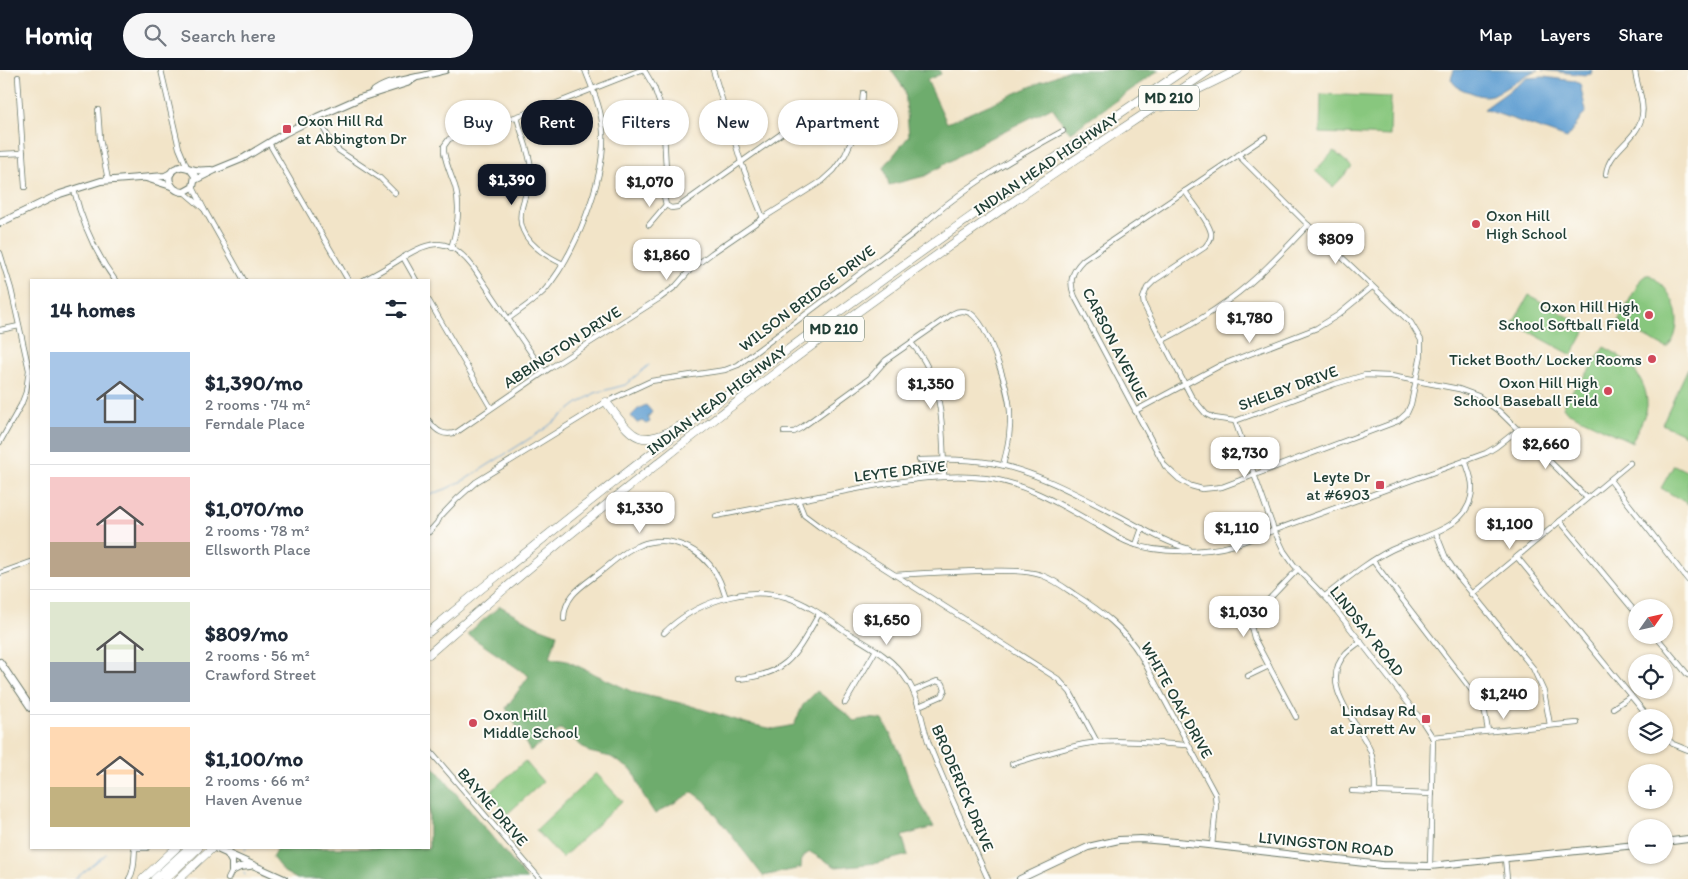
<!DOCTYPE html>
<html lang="en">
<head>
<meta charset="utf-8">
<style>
	body { margin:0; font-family:Itim,sans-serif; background:#f6f6f7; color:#1f2937; height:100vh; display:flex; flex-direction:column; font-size:19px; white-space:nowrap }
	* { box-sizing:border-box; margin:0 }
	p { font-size:16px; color:#747a83 }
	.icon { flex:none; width:28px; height:28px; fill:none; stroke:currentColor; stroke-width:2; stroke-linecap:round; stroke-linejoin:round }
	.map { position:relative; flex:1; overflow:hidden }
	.panel { position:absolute; left:30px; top:209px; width:400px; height:570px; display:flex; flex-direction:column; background:#fff; border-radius:0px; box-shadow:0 1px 4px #0004 }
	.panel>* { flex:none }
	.banner { position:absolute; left:445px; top:30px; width:475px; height:45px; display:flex; gap:10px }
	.needle { width:32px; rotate:56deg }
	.tools { position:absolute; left:1628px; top:529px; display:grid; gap:10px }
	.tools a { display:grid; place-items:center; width:45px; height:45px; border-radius:50%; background:#fff; box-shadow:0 1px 4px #0004; font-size:25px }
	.price { position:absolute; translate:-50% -42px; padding:0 11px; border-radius:10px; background:#fff; color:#222; font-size:16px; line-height:32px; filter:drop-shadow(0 1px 2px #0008) }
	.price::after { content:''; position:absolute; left:50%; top:30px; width:15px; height:11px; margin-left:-8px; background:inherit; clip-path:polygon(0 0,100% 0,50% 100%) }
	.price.selected { background:#111827; color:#fff }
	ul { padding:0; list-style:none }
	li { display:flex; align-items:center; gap:15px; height:125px; padding:0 20px }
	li+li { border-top:1px solid #e0e1e3 }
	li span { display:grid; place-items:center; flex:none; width:140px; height:100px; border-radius:0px; color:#555 }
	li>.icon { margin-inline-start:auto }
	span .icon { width:60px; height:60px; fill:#fffc; stroke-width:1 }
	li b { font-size:21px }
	h2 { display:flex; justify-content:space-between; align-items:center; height:60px; padding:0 20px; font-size:21px }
	.pill { padding:0 18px; border-radius:22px; background:#fff; box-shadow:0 1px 4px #0004; font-size:18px; line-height:45px }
	.pill.selected { background:#111827; color:#fff }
	header { display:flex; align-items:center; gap:30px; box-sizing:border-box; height:70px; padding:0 25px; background:#111827; color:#fff }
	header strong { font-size:24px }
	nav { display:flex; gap:28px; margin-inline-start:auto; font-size:18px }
	.search { width:350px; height:45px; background:#f6f6f7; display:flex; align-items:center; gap:12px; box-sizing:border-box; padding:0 18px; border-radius:28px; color:#747a83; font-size:19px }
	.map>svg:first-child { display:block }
</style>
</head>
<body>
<header>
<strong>Homiq</strong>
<div class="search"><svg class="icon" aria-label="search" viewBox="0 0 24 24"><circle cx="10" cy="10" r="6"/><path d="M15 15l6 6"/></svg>Search here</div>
<nav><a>Map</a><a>Layers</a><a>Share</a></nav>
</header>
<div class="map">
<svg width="1688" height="809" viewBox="0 0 1688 809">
	<rect width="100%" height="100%" fill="#fdfcf7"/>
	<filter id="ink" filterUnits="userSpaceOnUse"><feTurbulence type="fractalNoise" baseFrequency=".02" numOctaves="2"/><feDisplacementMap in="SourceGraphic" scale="10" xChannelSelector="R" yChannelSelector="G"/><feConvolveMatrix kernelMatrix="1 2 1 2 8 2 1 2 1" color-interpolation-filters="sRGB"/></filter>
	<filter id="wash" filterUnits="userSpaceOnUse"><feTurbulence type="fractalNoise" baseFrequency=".0096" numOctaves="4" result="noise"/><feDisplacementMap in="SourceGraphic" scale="20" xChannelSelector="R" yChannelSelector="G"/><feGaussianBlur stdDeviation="1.12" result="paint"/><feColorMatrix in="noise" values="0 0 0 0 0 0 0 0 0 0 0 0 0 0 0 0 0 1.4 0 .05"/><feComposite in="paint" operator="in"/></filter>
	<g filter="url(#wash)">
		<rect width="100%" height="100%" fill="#f2e4c8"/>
		<g fill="#88c77e" stroke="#548259">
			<path d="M 1321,24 L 1391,27 L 1390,66 L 1320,63 Z"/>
			<path d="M 1334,81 L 1352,97 L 1333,117 L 1315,101 Z"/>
			<path d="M 1646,205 L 1650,205 C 1670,218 1682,241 1675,265 C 1673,270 1671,275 1666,278 L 1621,254 L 1619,249 L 1641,209 Z"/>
			<path d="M 1529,225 L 1587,257 L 1572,285 L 1513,253 Z"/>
			<path d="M 1604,277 C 1626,288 1648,308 1647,336 C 1646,345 1636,363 1632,372 L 1567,342 L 1563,337 L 1567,327 L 1588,302 Z"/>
			<path d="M 1688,298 L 1688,366 L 1662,354 Z"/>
			<path d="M 1674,395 L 1688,402 L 1688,434 L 1661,418 Z"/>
			<path d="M 525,691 L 543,712 L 507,744 L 489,723 Z"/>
			<path d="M 596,703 L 622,731 L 562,788 L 536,760 Z"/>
		</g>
		<g fill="#6eac6d" stroke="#467450">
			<path d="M 891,0 L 939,0 L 941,4 L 927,10 L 947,53 L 1069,0 L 1159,0 L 1070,63 L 1052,37 L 982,72 L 925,106 L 889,115 L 884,97 L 909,66 L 905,20 Z"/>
			<path d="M 500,536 L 536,556 L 557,564 L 550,588 L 567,591 L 635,623 L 685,634 L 749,654 L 774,659 L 794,655 L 803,635 L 817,621 L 855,651 L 870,648 L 883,650 L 900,683 L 912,719 L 934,757 L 902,766 L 908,785 L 877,793 L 836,797 L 810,782 L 802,787 L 801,798 L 763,806 L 705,731 L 693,722 L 655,744 L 644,727 L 633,701 L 611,687 L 589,682 L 561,659 L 530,681 L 506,638 L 529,606 L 467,564 Z"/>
			<path d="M 429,691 L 527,809 L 297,809 L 284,802 L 272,787 L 277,778 L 429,778 Z"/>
		</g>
		<g fill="#619fd2" stroke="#406e83">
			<path d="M 1454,0 L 1539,0 C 1521,4 1501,26 1485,26 C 1480,26 1475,24 1470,22 C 1462,20 1455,17 1451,9 Z"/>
			<path d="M 1542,0 L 1592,0 L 1591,4 L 1586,5 Z"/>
			<path d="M 1544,7 L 1574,11 L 1580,14 L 1586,41 L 1567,68 L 1484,39 L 1527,8 Z"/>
			<path d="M 646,335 L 652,342 L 648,347 L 650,352 L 646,354 L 642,351 L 637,353 L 631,346 L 638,339 Z"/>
		</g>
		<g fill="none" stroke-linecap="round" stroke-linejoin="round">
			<g stroke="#619fd2" stroke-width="1">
				<path d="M 429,425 L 446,419 L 466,409 L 543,360 L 577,334 L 595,323 L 625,315 L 649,295"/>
				<path d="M 245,780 L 246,778"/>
				<path d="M 244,803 L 245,805"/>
				<path d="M 75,809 L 106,784"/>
			</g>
		</g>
	</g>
	<g filter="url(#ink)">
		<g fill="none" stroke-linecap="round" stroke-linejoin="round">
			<defs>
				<g id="street">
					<path d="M 161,0 L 179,78 L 187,97"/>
					<path d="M 644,0 L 654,17 L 663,43 L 666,99 L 664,126 L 666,135 L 671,138 L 678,137 L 781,64 L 791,55 L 797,42"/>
					<path d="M 713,0 L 741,92 L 763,148"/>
					<path d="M 18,7 L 25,117"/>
					<path d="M 98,40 L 100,69 L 108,110"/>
					<path d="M 317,47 L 329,68 L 338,80 L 380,108 L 395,123"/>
					<path d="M 517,47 C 521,64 530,82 531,99 C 531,113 525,124 522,137 C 514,166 540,183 563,194"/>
					<path d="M 861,48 L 894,54"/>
					<path d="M 269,73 L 348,210"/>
					<path d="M 0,84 L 23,83"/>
					<path d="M 1238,85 L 1308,155 L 1411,253 L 1421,270 L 1421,285 L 1411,334 L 1407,343 L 1398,351 L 1222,417 L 1202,419 L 1191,416 L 1179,409 L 1165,396 L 1075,227 C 1068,212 1072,201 1083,190 L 1265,67"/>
					<path d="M 1606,104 C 1609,79 1637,71 1642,46 C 1645,31 1636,15 1635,0"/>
					<path d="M 74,120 C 82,152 95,183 115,210"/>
					<path d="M 1185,121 C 1191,131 1209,151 1211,163 C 1212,169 1208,173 1205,177 L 1155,210 L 1147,218 L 1143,228 L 1144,235 L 1150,247 L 1191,326 L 1206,344 L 1214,348 L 1235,351 L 1335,314 L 1365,305 L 1391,306 L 1459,319 L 1478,326 L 1500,342 L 1587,428"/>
					<path d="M 184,122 L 204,139 L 193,117"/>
					<path d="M 204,139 L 244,210"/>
					<path d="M 649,155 L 666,135"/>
					<path d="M 451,178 C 458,157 461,137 455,116 C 451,105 446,94 444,82 L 444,76 L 449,69 L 557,33 L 641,0"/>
					<path d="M 0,183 L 11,219 L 29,300 L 26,322 L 21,335 L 0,372"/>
					<path d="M 403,187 L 416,210"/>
					<path d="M 364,210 C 377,203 390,196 402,188 C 432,169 450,167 473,197 L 544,302"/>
					<path d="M 429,231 L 491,338"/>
					<path d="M 508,249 C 520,240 533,232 544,221 C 575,185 605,110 603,62 C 602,40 593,20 585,0"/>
					<path d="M 0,260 L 19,256"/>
					<path d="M 1163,270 C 1196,253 1231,231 1259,205 C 1276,189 1292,172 1308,155"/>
					<path d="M 911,273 C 944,308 943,361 944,407"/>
					<path d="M 1135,341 L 1221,295 L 1317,258 L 1338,245 L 1372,217"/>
					<path d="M 429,351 C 436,361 444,367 457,362 L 550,298 L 660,228 L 676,216 L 690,200 L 712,183 L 763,148 L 822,111 L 834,100 L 845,85 L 857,59 L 861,48 L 863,23"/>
					<path d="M 1235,351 L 1274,460 L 1284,481 L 1294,495 L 1329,531 L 1422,651 L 1433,668 L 1430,796"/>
					<path d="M 784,362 L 794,362 L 801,358 L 870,308 L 886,290 L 952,244 C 957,241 964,240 970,243 C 989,254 1009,321 1010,342 C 1011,360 1008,378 1003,395"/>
					<path d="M 919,390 C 943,389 968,389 992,393 C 1038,402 1078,425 1119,446 C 1142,458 1164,472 1189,479"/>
					<path d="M 1610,410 L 1688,510"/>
					<path d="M 798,430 L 804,445 L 820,457 L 1058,609 L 1070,622 L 1097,672"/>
					<path d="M 716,446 C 764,437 813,427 861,418 C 902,411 944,403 985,408 C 1023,412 1060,434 1093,453 C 1105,459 1117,468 1130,473 C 1158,484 1205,483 1234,475 L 1486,383 L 1496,377 L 1519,359"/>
					<path d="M 1560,451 L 1636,543"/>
					<path d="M 429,462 L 437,453 L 440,447 L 457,429 L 476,412 L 606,332 L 651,311 L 725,300 L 738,295 L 914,163 C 958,120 1010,90 1063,61"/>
					<path d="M 1436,463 L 1446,488 L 1458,506 L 1533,598 L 1544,622 L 1550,655"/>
					<path d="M 1136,475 L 1142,458"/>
					<path d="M 1517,487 L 1649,648"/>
					<path d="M 1373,491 L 1476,626 L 1485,643 L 1488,661"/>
					<path d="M 0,503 L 31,492"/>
					<path d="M 895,505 C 922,503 949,502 976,501 C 997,501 1020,499 1041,505 C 1053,509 1064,517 1074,524 C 1101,541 1124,558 1141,586 L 1215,724 L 1216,736 L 1212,776"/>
					<path d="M 1472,524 L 1630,393"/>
					<path d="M 1325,526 C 1346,510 1367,492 1391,480 C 1420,466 1474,459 1472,416 C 1472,408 1468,399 1465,390"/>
					<path d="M 564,549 C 564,526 582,516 599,503 C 612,493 625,480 640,475 C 669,464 701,478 716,504 C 721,511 723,520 726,528"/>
					<path d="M 664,563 C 694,533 745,515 786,527 C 809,534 829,550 848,563 C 872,577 894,589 909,613 C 920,631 922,654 929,674 C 947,720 968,764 988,809"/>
					<path d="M 1655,565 L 1688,605"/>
					<path d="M 1361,571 C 1356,575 1350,579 1346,583 C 1317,614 1358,652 1370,680 C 1375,693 1375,709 1375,722"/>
					<path d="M 1248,606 L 1269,596"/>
					<path d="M 738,609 C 788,605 796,584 819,544"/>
					<path d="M 913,621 L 937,611 L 943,614 L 945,620 L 942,626 L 919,636"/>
					<path d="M 845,633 L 876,580"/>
					<path d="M 1613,638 L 1631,626"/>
					<path d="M 1296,647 L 1254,568 L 1251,556 L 1254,545 L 1298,499"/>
					<path d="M 1664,666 L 1673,674 L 1688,680"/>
					<path d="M 1432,667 L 1577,653"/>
					<path d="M 429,680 L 540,809"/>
					<path d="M 1012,694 C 1040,686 1070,675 1099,672 C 1129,669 1158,674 1188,675"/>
					<path d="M 1352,721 L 1432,724"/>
					<path d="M 134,778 L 147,778"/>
					<path d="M 1505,788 L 1507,809"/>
					<path d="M 129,809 C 135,800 134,788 135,778"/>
					<path d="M 228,809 L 232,801"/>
				</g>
				<g id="secondary">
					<path d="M 372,23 C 385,12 401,11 417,7 C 426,6 436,2 445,0"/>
					<path d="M 190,99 L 195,106 L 193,117 L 184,122 C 168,122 163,100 180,97 C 185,96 190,99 195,100 C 200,101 205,100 211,100"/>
					<path d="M 146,108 L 171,116"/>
					<path d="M 195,110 L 215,100 L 242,89 L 285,63 L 317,47 L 360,28 L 407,13 L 415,8"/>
					<path d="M 0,153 L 60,124 L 101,111 L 165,106 L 171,103"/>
					<path d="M 0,592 L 31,638"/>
					<path d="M 1664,772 L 1688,769"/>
					<path d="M 215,778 L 284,809"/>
					<path d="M 227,783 L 232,792 L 232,801 L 240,797 L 250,796"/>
					<path d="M 1020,809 L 1088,777 L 1119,770 L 1141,769 L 1199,774 L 1382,795 L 1430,796 L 1636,775"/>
				</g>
				<g id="highway">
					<path d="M 1162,37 L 1238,0"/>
					<path d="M 606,332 C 632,365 636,381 680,356"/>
					<path d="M 429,562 C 670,361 923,175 1184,0"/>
					<path d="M 429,584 C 602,432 785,291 974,159 C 1051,104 1132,53 1210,0"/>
					<path d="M 143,809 L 176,778"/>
					<path d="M 155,809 L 189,778"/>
					<path d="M 165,809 L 198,778"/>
					<path d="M 179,809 L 212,778"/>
				</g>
			</defs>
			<use href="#street" stroke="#697768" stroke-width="6"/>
			<use href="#secondary" stroke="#697768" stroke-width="8"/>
			<use href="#highway" stroke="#697768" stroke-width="9"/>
			<use href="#street" stroke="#fff" stroke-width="4.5"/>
			<use href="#secondary" stroke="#fff" stroke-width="6"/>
			<use href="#highway" stroke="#fff" stroke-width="8"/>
		</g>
	</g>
	<g fill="#d1495b" stroke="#fdfcf7" stroke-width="2">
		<rect x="282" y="54" width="10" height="10" rx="2.5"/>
		<circle cx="1476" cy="154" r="5"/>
		<circle cx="1649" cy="245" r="5"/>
		<circle cx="1652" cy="289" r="5"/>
		<circle cx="1608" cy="321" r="5"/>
		<rect x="1375" y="410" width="10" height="10" rx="2.5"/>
		<rect x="1421" y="644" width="10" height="10" rx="2.5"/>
		<circle cx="473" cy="653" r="5"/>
	</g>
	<g text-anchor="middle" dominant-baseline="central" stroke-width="4" stroke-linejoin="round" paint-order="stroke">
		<g fill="#fdfcf7" stroke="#62766e" stroke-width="1">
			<rect x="1139" y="15.5" width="60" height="25" rx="4"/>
			<rect x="804" y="246.5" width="60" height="25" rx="4"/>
		</g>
		<g font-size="15" font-weight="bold" fill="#1f3d34">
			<text x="1169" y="28">MD 210</text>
			<text x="834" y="259">MD 210</text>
		</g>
		<g font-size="16" fill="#1f3d34" stroke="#fdfcf7" text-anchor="end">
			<text x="297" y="50" text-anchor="start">Oxon Hill Rd<tspan x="297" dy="18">at Abbington Dr</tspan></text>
			<text x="1486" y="145" text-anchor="start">Oxon Hill<tspan x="1486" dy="18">High School</tspan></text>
			<text x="1639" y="236">Oxon Hill High<tspan x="1639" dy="18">School Softball Field</tspan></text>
			<text x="1642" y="289">Ticket Booth/ Locker Rooms</text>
			<text x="1598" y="312">Oxon Hill High<tspan x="1598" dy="18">School Baseball Field</tspan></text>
			<text x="1370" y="406">Leyte Dr<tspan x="1370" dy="18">at #6903</tspan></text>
			<text x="1416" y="640">Lindsay Rd<tspan x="1416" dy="18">at Jarrett Av</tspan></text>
			<text x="483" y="644" text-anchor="start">Oxon Hill<tspan x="483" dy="18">Middle School</tspan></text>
		</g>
		<g font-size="16" fill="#1f3d34" stroke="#fdfcf7">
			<text transform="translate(1046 94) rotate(-34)">INDIAN HEAD HIGHWAY</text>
			<text transform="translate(807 228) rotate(-37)">WILSON BRIDGE DRIVE</text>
			<text transform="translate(1115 274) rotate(63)">CARSON AVENUE</text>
			<text transform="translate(562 277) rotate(-33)">ABBINGTON DRIVE</text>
			<text transform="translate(1288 318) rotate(-20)">SHELBY DRIVE</text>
			<text transform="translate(717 330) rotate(-37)">INDIAN HEAD HIGHWAY</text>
			<text transform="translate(900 401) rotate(-7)">LEYTE DRIVE</text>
			<text transform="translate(1367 561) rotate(52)">LINDSAY ROAD</text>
			<text transform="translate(1177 630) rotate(61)">WHITE OAK DRIVE</text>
			<text transform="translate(963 718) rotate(67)">BRODERICK DRIVE</text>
			<text transform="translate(493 737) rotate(49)">BAYNE DRIVE</text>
			<text transform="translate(1326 774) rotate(6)">LIVINGSTON ROAD</text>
		</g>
	</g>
</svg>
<div class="tools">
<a><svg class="needle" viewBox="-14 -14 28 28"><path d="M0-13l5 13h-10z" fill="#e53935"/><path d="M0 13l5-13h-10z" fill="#747a83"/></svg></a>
<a><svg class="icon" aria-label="locate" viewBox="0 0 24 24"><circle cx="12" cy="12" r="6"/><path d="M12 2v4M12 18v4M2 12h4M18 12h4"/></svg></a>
<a><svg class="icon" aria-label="layers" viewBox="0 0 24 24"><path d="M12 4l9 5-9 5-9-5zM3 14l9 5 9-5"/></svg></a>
<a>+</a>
<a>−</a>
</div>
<b class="price selected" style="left:512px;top:136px">$1,390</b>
<b class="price" style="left:650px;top:138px">$1,070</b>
<b class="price" style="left:1336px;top:195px">$809</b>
<b class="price" style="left:667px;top:211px">$1,860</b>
<b class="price" style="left:1250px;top:274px">$1,780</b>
<b class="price" style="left:931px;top:340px">$1,350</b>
<b class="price" style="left:1546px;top:400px">$2,660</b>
<b class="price" style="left:1245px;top:409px">$2,730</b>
<b class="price" style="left:640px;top:464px">$1,330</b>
<b class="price" style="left:1510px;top:480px">$1,100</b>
<b class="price" style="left:1237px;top:484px">$1,110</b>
<b class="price" style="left:1244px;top:568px">$1,030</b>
<b class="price" style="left:887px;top:576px">$1,650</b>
<b class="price" style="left:1504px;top:650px">$1,240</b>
<div class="banner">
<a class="pill">Buy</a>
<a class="pill selected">Rent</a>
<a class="pill">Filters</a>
<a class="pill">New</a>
<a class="pill">Apartment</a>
</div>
<section class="panel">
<h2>14 homes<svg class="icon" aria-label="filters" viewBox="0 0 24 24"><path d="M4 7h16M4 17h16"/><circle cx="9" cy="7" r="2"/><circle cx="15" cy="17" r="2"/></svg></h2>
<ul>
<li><span style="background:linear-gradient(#a9c7e8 75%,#9aa5b1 0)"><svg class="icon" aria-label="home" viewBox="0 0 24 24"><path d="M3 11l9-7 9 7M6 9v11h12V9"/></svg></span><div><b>$1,390/mo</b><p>2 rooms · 74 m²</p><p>Ferndale Place</p></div></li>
<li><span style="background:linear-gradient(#f6c9c9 65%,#b9a48a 0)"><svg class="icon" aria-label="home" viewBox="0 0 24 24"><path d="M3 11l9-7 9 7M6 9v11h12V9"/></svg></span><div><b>$1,070/mo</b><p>2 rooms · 78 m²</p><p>Ellsworth Place</p></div></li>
<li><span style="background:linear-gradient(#dfe7d0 60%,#9aa5b1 0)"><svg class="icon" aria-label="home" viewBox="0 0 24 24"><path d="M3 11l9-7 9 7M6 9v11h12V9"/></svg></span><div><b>$809/mo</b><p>2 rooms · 56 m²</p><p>Crawford Street</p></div></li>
<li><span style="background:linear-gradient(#ffd9b3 60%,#c2b280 0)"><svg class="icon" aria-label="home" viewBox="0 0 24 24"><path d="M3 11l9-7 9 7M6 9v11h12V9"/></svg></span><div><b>$1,100/mo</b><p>2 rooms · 66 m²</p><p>Haven Avenue</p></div></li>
</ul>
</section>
</div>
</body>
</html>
